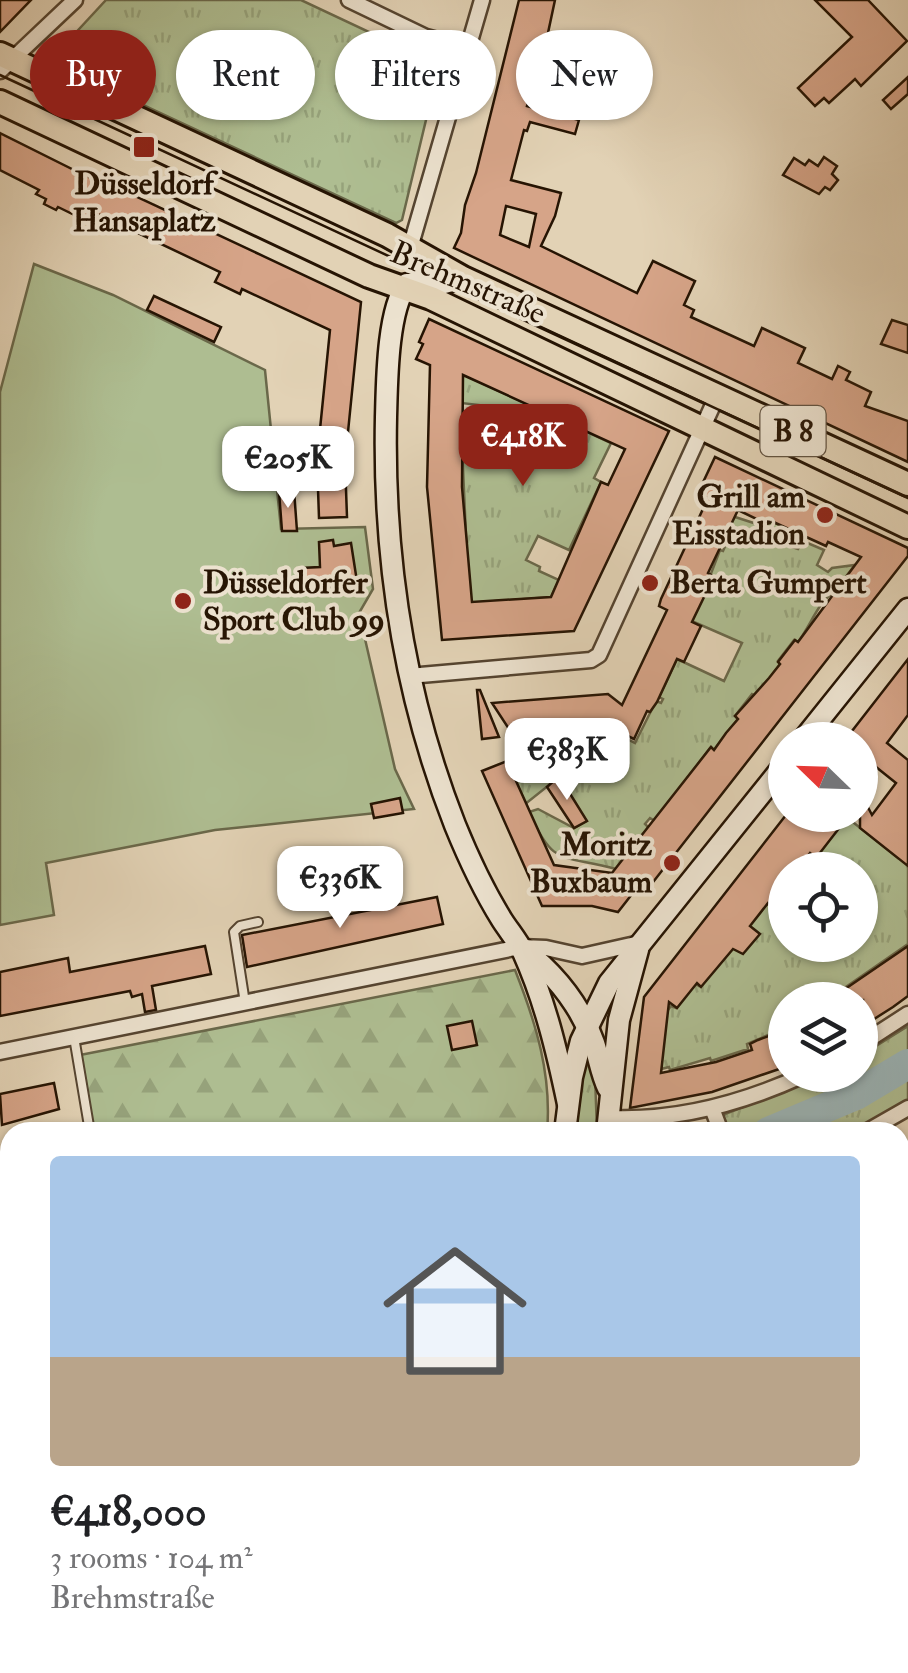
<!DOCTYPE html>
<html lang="en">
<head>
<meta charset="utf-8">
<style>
	body { margin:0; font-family:"IM FELL Double Pica",serif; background:#f6f6f6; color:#202124; height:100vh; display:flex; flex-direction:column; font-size:38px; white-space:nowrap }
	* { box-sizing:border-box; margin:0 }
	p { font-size:32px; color:#757577 }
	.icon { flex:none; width:55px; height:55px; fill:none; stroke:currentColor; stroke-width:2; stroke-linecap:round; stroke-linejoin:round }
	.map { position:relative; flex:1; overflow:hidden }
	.side { position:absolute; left:0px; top:1122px; width:910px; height:552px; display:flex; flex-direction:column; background:#fff; border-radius:30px 30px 0 0; box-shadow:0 2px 8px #0004 }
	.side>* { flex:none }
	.guide { position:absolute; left:30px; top:30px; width:850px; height:90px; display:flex; gap:20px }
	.needle { width:65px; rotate:293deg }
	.fabs { position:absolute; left:768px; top:722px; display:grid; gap:20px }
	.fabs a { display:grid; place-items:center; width:110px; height:110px; border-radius:50%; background:#fff; box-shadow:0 2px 8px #0004; font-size:50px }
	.price { position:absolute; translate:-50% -85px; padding:0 22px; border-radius:20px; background:#fff; color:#222; font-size:32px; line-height:65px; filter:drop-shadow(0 2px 5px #0008) }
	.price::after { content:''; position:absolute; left:50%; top:60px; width:30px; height:22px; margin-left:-15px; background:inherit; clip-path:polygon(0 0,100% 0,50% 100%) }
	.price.selected { background:#8f2418; color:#fff }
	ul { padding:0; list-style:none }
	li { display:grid; align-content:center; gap:20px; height:530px; padding:0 50px }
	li+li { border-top:2px solid #e0e0e0 }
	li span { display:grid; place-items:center; height:310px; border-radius:10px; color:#555 }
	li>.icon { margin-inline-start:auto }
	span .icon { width:180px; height:180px; fill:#fffc; stroke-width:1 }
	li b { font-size:42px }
	.tag { padding:0 35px; border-radius:45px; background:#fff; box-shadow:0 2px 8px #0004; font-size:35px; line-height:90px }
	.tag.selected { background:#8f2418; color:#fff }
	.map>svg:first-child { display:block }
</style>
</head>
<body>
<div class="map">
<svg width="908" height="1673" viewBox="0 0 908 1673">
	<defs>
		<pattern id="grass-tufts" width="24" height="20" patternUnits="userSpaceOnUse" patternTransform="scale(2.5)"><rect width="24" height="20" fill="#aebd91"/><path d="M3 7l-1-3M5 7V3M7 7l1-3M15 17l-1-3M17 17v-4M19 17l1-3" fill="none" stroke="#96a27b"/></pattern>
		<pattern id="forest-firs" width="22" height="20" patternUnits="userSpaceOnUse" patternTransform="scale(2.5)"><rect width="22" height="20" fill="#aebd91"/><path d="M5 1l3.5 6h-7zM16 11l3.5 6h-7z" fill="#96a27b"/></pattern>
	</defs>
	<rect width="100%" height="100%" fill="#e2d2b5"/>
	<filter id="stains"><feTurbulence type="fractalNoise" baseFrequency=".002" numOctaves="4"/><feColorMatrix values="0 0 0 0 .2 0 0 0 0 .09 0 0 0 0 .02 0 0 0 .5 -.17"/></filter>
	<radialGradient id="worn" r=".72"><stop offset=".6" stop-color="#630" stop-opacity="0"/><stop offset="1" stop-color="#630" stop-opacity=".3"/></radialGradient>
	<g fill="url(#grass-tufts)" stroke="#6a684a" stroke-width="2.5">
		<path d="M 106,0 L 301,0 L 433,62 L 437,65 L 437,74 L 402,220 L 396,223 L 57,65 L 54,62 L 56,54 Z"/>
		<path d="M 458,372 L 611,443 L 594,478 L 601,482 L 569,550 L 538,536 L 526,560 L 540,567 L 539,571 L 559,580 L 551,597 L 469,603 L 462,446 L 508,450 L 512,409 L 461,403 Z"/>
		<path d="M 732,516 L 763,526 L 769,520 L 798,533 L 792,547 L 798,549 L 803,541 L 824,550 L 817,565 L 828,572 L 832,568 L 855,565 C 845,578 835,590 824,601 C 817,608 806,632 798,642 L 794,640 L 778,661 L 781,664 L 756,696 L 752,694 L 735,716 L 738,719 L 714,750 L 710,748 L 655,821 L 650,818 L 645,824 L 649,828 L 616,869 C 563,854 554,869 529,812 L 538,809 L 574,828 L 586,821 L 559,777 L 524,805 L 507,761 L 511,735 L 544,744 L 586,741 L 589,729 L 598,724 L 635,743 L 656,701 L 661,703 L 663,699 L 659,697 L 677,659 L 724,681 L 742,643 L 687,619 L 706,594 L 700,591 L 707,584 L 720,550 L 723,551 L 727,542 L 724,540 Z"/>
		<path d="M 829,815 L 844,815 L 898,858 L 908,848 L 908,944 L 827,1000 L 785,1000 L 785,1028 L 747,1044 L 748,1049 L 711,1061 L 710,1058 L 670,1070 L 669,1067 L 661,1069 L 665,1014 L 671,1006 L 676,1008 L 689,991 L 690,980 L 699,986 L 767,904 L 773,908 L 783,896 L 785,881 L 785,945 L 860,945 L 860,870 L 794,870 L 803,849 L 814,856 L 837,825 Z"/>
		<path d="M 908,1026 L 908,1102 L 853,1132 L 726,1132 L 722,1119 L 725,1114 L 825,1075 L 860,1075 L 860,1056 Z"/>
		<path d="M 586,1049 L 595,1075 L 597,1132 L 572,1132 Z"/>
		<path d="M 0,1472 L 10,1474 L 10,1652 L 2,1672 L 0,1555 L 6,1534 L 0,1532 Z"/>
		<path d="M 900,1646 L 908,1646 L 908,1673 L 666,1673 L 643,1665 L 900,1665 Z"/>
		<path d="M 59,1665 L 347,1665 L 345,1673 L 88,1673 Z"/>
	</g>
	<path fill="url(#forest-firs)" stroke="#6a684a" stroke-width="2.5" d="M 515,970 C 536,1023 552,1075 547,1132 L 94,1132 L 80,1055 Z"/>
	<g fill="#aebd91" stroke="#6a684a" stroke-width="2.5">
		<path d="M 34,264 L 113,295 L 265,370 L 281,529 L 365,527 L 373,589 L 359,613 L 395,769 L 414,809 L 215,830 L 46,863 L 54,915 L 0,925 L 0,392 Z"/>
		<path d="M 10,1176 L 10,1273 L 0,1271 L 0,1178 Z"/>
	</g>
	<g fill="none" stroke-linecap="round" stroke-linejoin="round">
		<g stroke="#9ab5b9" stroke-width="30">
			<path d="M 768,1132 L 856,1095 L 908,1064"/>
			<path d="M 0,1638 L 10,1634"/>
		</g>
	</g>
	<g fill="#d6a488" stroke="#261403" stroke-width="2.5" fill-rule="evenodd">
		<path d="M 0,0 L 31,0 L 0,32 Z"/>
		<path d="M 519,0 L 555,0 L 542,61 L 539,60 L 527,106 L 579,120 L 575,134 L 530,122 L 527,131 L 524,130 L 511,180 L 561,193 L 555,216 L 541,246 L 637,293 L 653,261 L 695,281 L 684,305 L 694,310 L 691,317 L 754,346 L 762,328 L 805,348 L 798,363 L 832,379 L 838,366 L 850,372 L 846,380 L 871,392 L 865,406 L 908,421 L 908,462 L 454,248 L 461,233 L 465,205 L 476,173 ZM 506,206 L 536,214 L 529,247 L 500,235 Z"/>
		<path d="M 815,0 L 868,0 L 907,41 L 861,86 L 855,79 L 829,103 L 824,98 L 815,106 L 798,88 L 852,37 Z"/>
		<path d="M 908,77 L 908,94 L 891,109 L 883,100 Z"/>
		<path d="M 0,133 L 80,173 L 87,172 L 89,177 L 97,177 L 99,183 L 106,181 L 109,188 L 114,186 L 361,302 L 345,462 L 347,517 L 319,518 L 317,459 L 330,330 L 242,289 L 240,294 L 215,282 L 220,272 L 100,215 L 95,225 L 58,207 L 56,210 L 44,204 L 46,199 L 36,194 L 39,190 L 0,170 Z"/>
		<path d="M 824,157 L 837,166 L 832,174 L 838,180 L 830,190 L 825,187 L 819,194 L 783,175 L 794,158 L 805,165 L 809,160 L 818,166 Z"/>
		<path d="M 154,296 L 221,327 L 214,342 L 147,310 Z"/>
		<path d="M 429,319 L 669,431 L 574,631 L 442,640 L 427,487 L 430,365 L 416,359 L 423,344 L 419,342 ZM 463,375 L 625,449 L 608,485 L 601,482 L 551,597 L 472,602 L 462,487 Z"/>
		<path d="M 892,320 L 908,325 L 908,353 L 881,344 Z"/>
		<path d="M 715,457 L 908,548 L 908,556 L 650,886 L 643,880 L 618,912 L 592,906 L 542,906 L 482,771 L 507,761 L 554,865 L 612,873 L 711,747 L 714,750 L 726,733 L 738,719 L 735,716 L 769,678 L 780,664 L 778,662 L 795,640 L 798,642 L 861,557 L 828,542 L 826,546 L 769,520 L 767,524 L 738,510 L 708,573 L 711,575 L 703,592 L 706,593 L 692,622 L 701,626 L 684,662 L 677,659 L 657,702 L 650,712 L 647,711 L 634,739 L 609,727 L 513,735 L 492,703 L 608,694 L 622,705 L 667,610 L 659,606 L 661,599 L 702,511 L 706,497 L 698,493 Z"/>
		<path d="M 294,490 L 297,531 L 282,531 L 279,491 Z"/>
		<path d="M 333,540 L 334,546 L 351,543 L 358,588 L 332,593 L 330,581 L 304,584 L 301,568 L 320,567 L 319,542 Z"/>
		<path d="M 908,659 L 908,715 L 887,743 L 908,760 L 908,866 L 860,828 L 860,792 L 872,815 L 896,783 L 871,763 L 860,777 L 860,740 L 845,740 Z"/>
		<path d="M 477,690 L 480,690 L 499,737 L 482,739 Z"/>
		<path d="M 559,776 L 587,821 L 574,828 L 547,787 Z"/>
		<path d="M 400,798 L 403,813 L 374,818 L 371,804 Z"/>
		<path d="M 786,815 L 824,815 L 840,827 L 816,858 L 810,853 L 797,870 L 785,870 L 785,897 L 776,909 L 768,903 L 750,926 L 760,934 L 743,954 L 733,949 L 701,987 L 697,983 L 677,1008 L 669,1002 L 661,1073 L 716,1062 L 752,1050 L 750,1044 L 758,1040 L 785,1030 L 785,1067 L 712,1092 L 630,1108 L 644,997 Z"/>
		<path d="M 437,897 L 443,924 L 247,967 L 242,935 Z"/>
		<path d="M 205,946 L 211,974 L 152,986 L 156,1010 L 145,1012 L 142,994 L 132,997 L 130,991 L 0,1016 L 0,972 L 68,958 L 70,972 Z"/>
		<path d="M 908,946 L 908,996 L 893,1007 L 860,1028 L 863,1000 L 829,1000 Z"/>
		<path d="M 472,1021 L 477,1045 L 452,1050 L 447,1026 Z"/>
		<path d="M 54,1083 L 59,1109 L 2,1125 L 0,1094 Z"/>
	</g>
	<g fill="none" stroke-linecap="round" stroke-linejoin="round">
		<defs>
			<g id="lane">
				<path d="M 245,1003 L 234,932 L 240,926 L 258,922"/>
				<path d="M 74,1037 L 90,1132"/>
			</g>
			<g id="street">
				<path d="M 349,0 L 426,37 L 468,48"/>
				<path d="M 0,71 L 75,0"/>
				<path d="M 410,248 L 482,0"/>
				<path d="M 409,676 L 591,660 L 599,655 L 717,396"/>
				<path d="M 860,1045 L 908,1014"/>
				<path d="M 0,1052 L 520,947 L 546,948 L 582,956 L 640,943"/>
				<path d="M 712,1108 L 721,1132"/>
				<path d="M 609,1118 C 676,1121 743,1103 804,1075"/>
				<path d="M 866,1132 L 908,1108"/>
				<path d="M 900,1383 L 908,1384"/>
				<path d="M 600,1665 L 623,1673"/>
			</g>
			<g id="secondary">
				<path d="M 463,278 L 444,283 L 407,284 C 387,311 387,383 386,417 C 383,556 404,695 455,825 C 468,857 484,891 502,920 C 509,931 517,940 523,952 C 545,1001 557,1051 568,1104"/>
				<path d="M 803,740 L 908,609"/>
				<path d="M 523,949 C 554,973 580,1005 594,1043 C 599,1058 601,1073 608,1088"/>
				<path d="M 565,1132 L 572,1077 L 581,1041 L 609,983 L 785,764"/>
				<path d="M 607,1132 L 619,1020 L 638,950"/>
				<path d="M 0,1434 L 10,1436"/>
				<path d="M 0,1455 L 10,1457"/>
				<path d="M 900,1564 L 908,1566"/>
				<path d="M 900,1583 L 908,1584"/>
				<path d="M 900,1610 L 908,1611"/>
				<path d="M 900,1627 L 908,1627"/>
				<path d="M 455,1673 L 457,1665"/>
				<path d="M 476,1673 L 479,1665"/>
			</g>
			<g id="primary">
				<path d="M 0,54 L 387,235 L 463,278 L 908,484"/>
				<path d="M 0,102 L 369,276 L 431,298 L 908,527"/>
			</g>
		</defs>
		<use href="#lane" stroke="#554430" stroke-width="12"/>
		<use href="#street" stroke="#554430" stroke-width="19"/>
		<use href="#secondary" stroke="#261403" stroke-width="25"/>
		<use href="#primary" stroke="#261403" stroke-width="28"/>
		<use href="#lane" stroke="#ece2cf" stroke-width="8"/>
		<use href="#street" stroke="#ece2cf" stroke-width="14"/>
		<use href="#secondary" stroke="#ece2cf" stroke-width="20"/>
		<use href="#primary" stroke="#e2d2b5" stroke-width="22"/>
		<path stroke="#261403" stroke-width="2.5" d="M 0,75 L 908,498"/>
		<g stroke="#261403" stroke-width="5" stroke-dasharray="18 18" stroke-linecap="butt">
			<path d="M 0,1293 L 10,1295"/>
			<path d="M 0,1319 L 10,1321"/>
			<path d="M 0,1354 L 10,1356"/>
			<path d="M 0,1380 L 10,1381"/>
			<path d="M 900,1437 L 908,1438"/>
			<path d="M 900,1462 L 908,1464"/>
			<path d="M 900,1501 L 908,1503"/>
		</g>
	</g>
	<g fill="#8f2418" stroke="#ece2cf" stroke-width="4">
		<rect x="132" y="135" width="24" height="24" rx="5"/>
		<circle cx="825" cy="515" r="10"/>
		<circle cx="650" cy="583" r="10"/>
		<circle cx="183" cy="601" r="10"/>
		<circle cx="672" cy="863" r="10"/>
	</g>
	<g text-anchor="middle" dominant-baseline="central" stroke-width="8" stroke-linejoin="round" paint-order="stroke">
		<rect fill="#ece2cf" stroke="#615240" stroke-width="2.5" x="760.5" y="406" width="65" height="50" rx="8"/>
		<g font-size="30" font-weight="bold" fill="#261403">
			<text x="793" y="431">B 8</text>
		</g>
		<g font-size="32" font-weight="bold" fill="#261403" stroke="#ece2cf" text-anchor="end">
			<text x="144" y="184" text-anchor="middle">Düsseldorf<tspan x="144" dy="37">Hansaplatz</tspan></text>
			<text x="805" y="497">Grill am<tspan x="805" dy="37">Eisstadion</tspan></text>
			<text x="203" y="583" text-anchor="start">Düsseldorfer<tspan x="203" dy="37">Sport Club 99</tspan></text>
			<text x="670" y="583" text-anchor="start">Berta Gumpert</text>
			<text x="652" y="845">Moritz<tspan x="652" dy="37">Buxbaum</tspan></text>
		</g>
		<g font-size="32" fill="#261403" stroke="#ece2cf">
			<text transform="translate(468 283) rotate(23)">Brehmstraße</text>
		</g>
	</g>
	<rect width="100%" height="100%" filter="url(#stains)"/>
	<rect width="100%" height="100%" fill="url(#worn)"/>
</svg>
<div class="fabs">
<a><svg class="needle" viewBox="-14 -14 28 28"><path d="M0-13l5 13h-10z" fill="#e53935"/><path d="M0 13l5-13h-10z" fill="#757577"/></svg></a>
<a><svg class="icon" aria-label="locate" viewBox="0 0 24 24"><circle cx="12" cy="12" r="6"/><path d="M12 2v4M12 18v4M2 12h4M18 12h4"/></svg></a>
<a><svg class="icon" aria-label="layers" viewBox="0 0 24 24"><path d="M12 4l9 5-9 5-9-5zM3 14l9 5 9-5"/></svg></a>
</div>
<b class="price selected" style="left:523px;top:489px">€418K</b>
<b class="price" style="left:288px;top:511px">€205K</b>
<b class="price" style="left:567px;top:803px">€383K</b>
<b class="price" style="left:340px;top:931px">€336K</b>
<div class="guide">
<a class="tag selected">Buy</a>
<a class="tag">Rent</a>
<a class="tag">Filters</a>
<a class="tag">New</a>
</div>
<section class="side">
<ul>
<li><span style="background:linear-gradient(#a9c7e8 65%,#b9a48a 0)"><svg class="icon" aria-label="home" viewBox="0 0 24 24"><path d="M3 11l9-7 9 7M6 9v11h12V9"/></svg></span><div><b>€418,000</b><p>3 rooms · 104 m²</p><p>Brehmstraße</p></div></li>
</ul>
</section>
</div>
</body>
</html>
